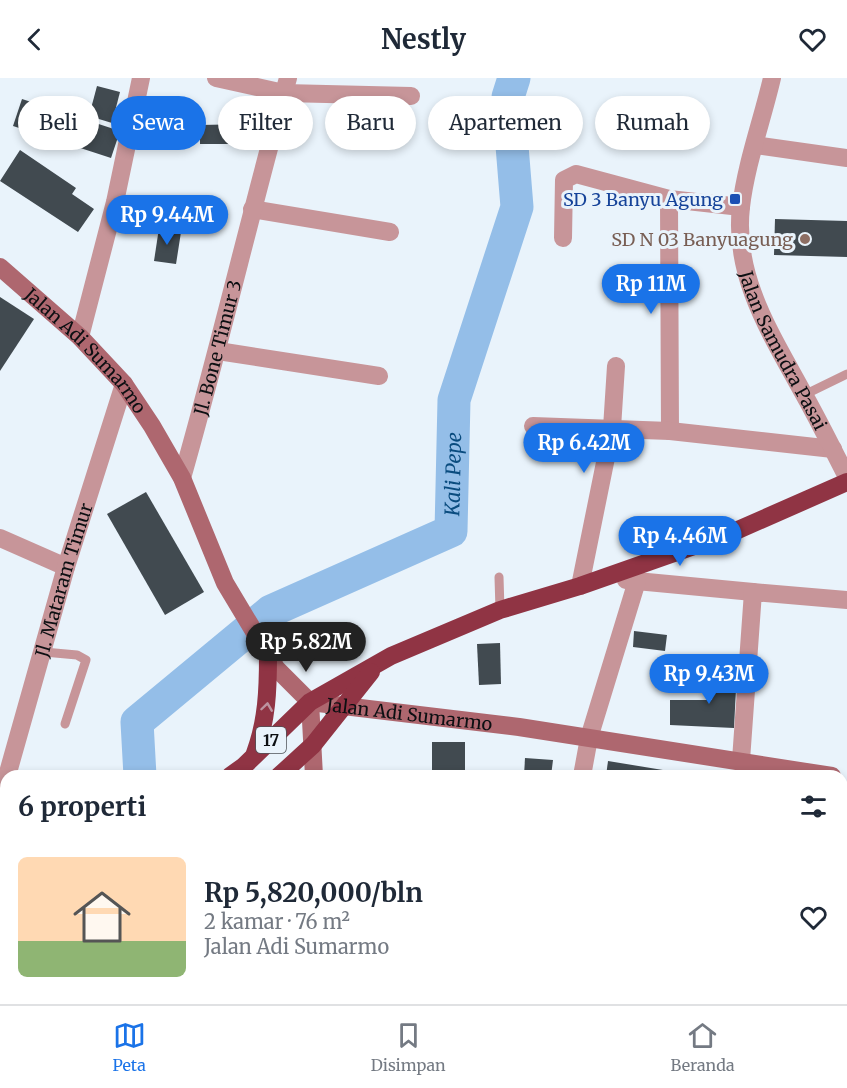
<!DOCTYPE html>
<html lang="id">
<head>
<meta charset="utf-8">
<style>
	body { margin:0; font-family:Merriweather,serif; background:#f6f6f7; color:#1f2937; height:100vh; display:flex; flex-direction:column; font-size:22px; white-space:nowrap }
	* { box-sizing:border-box; margin:0 }
	p { font-size:20px; color:#747a83 }
	.icon { flex:none; width:33px; height:33px; fill:none; stroke:currentColor; stroke-width:2; stroke-linecap:round; stroke-linejoin:round }
	.map { position:relative; flex:1; overflow:hidden }
	.drawer { position:absolute; left:0px; top:692px; width:848px; height:236px; display:flex; flex-direction:column; background:#fff; border-radius:18px 18px 0 0; box-shadow:0 3px 9px #0003 }
	.drawer>* { flex:none }
	.guide { position:absolute; left:18px; top:18px; width:812px; height:54px; display:flex; gap:12px }
	.price { position:absolute; translate:-50% -51px; padding:0 14px; border-radius:21px; background:#1a73e8; color:#fff; font-size:20px; line-height:39px; filter:drop-shadow(0 2px 3px #0008) }
	.price::after { content:''; position:absolute; left:50%; top:36px; width:18px; height:14px; margin-left:-9px; background:inherit; clip-path:polygon(0 0,100% 0,50% 100%) }
	.price.selected { background:#222; color:#fff }
	ul { padding:0; list-style:none }
	li { display:flex; align-items:center; gap:18px; height:150px; padding:0 18px }
	li+li { border-top:2px solid #e0e1e3 }
	li span { display:grid; place-items:center; flex:none; width:168px; height:120px; border-radius:9px; color:#555 }
	li>.icon { margin-inline-start:auto }
	span .icon { width:72px; height:72px; fill:#fffc; stroke-width:1 }
	li b { font-size:26px }
	h2 { display:flex; justify-content:space-between; align-items:center; height:72px; padding:0 18px; font-size:26px }
	.chip { padding:0 21px; border-radius:27px; background:#fff; box-shadow:0 3px 9px #0003; font-size:21px; line-height:54px }
	.chip.selected { background:#1a73e8; color:#fff }
	header { display:flex; justify-content:space-between; align-items:center; height:78px; padding:0 18px; background:#fff; font-size:27px; font-weight:700 }
	.tab-bar { display:flex; justify-content:space-around; align-items:center; height:84px; border-top:2px solid #e0e1e3; background:#fff; font-size:16px; color:#747a83 }
	.tab-bar a { display:grid; justify-items:center; gap:3px }
	.tab-bar .selected { color:#1a73e8 }
	.map>svg:first-child { display:block }
</style>
</head>
<body>
<header><svg class="icon" aria-label="back" viewBox="0 0 24 24"><path d="M15 5l-7 7 7 7"/></svg>Nestly<svg class="icon" aria-label="heart" viewBox="0 0 24 24"><path d="M12 20l-8-8c-3-5 5-10 8-4 3-6 11-1 8 4z"/></svg></header>
<div class="map">
<svg width="847" height="926" viewBox="0 0 847 926">
	<rect width="100%" height="100%" fill="#e9f3fb"/>
	<g fill="none" stroke-linecap="round" stroke-linejoin="round">
		<g stroke="#94bee8" stroke-width="33">
			<path id="s1" d="M 140,698 L 137,644 L 271,533 L 451,453 L 454,322 L 517,129 L 508,19 L 514,0"/>
			<path d="M 199,926 L 199,921"/>
		</g>
	</g>
	<g fill="#414a50">
		<path d="M 97,8 L 120,14 L 112,45 L 89,38 Z"/>
		<path d="M 22,21 L 120,53 L 111,80 L 13,48 Z"/>
		<path d="M 157,31 L 183,35 L 180,57 L 154,53 Z"/>
		<path d="M 250,46 L 250,66 L 200,66 L 200,47 Z"/>
		<path d="M 20,72 L 76,110 L 72,116 L 94,131 L 78,154 L 0,103 Z"/>
		<path d="M 775,141 L 847,143 L 847,179 L 774,177 Z"/>
		<path d="M 159,150 L 181,154 L 176,186 L 154,183 Z"/>
		<path d="M 0,219 L 34,241 L 0,293 Z"/>
		<path d="M 146,414 L 204,514 L 165,537 L 107,436 Z"/>
		<path d="M 634,553 L 667,557 L 665,573 L 633,569 Z"/>
		<path d="M 500,565 L 501,606 L 479,607 L 477,566 Z"/>
		<path d="M 714,590 L 737,591 L 734,650 L 670,647 L 670,622 L 712,622 Z"/>
		<rect x="432" y="664" width="33" height="30"/>
		<path d="M 525,680 L 553,682 L 551,698 L 524,698 Z"/>
		<path d="M 608,683 L 669,693 L 668,698 L 606,698 Z"/>
		<path d="M 842,715 L 847,717 L 847,798 L 842,796 Z"/>
	</g>
	<g fill="none" stroke-linecap="round" stroke-linejoin="round">
		<g stroke="#c79599" stroke-width="9">
			<path d="M 804,317 L 847,296"/>
			<path d="M 499,499 L 500,532"/>
			<path d="M 44,574 L 77,577 L 86,582 L 65,646"/>
		</g>
		<g stroke="#c79599" stroke-width="18">
			<path d="M 216,0 L 284,15 L 411,18"/>
			<path d="M 755,67 L 847,80"/>
			<path d="M 669,121 L 670,353"/>
			<path d="M 252,131 L 390,154"/>
			<path d="M 563,160 L 564,102 L 576,96 L 669,121 L 741,129"/>
			<path d="M 80,259 L 115,124 L 141,0"/>
			<path d="M 218,273 L 379,298"/>
			<path d="M 533,348 L 670,353 L 833,371"/>
			<path id="s2" d="M 182,400 C 220,267 251,133 288,0"/>
			<path d="M 0,460 L 66,489"/>
			<path d="M 626,502 L 753,514"/>
			<path d="M 580,508 L 612,350 L 616,288"/>
			<path d="M 741,682 L 753,514 L 847,522"/>
			<path id="s3" d="M 7,698 L 66,489 L 124,306"/>
			<path d="M 582,698 L 589,660 L 637,503"/>
			<path d="M 0,724 L 6,702"/>
			<path d="M 842,898 L 847,899"/>
			<path d="M 0,907 L 6,909"/>
			<path d="M 57,921 L 78,926"/>
			<path d="M 78,926 L 104,922"/>
			<path d="M 533,926 L 535,921"/>
		</g>
		<path stroke="#c79599" stroke-width="18" id="s4" d="M 772,0 C 762,43 746,86 741,129 C 733,198 771,256 802,313 C 818,341 832,370 847,399"/>
		<g stroke="#ae676f" stroke-width="18">
			<path id="s5" d="M 0,189 L 80,259 L 124,306 L 152,348 L 182,400 L 225,505 L 276,590 L 310,624 L 519,649 L 832,698"/>
			<path d="M 310,624 L 314,698"/>
			<path d="M 324,921 L 324,926"/>
		</g>
		<g stroke="#903444" stroke-width="18">
			<path d="M 255,675 C 267,642 268,612 268,577"/>
			<path d="M 230,698 L 244,688 L 310,624 L 391,578 L 500,532 L 580,508 L 731,455 L 847,404"/>
			<path d="M 279,698 L 313,667 L 371,594"/>
			<path d="M 0,747 L 6,745"/>
			<path d="M 0,765 L 6,764"/>
		</g>
	</g>
	<defs><path id="oneway-chevron" d="M-2-3.5L2.5 0L-2 3.5" fill="none" stroke-width="1.6" stroke-linecap="round" stroke-linejoin="round" transform="scale(1.5)"/></defs>
	<use stroke="#bc94a0" href="#oneway-chevron" transform="translate(267 629) rotate(-82)"/>
	<rect fill="#1a4fb4" stroke="#e9f3fb" stroke-width="2" x="729" y="115" width="12" height="12" rx="3"/>
	<circle fill="#8d6e63" stroke="#e9f3fb" stroke-width="2" cx="805" cy="161" r="6"/>
	<g text-anchor="middle" dominant-baseline="central" stroke-width="6" stroke-linejoin="round" paint-order="stroke">
		<rect fill="#e9f3fb" stroke="#4e5358" stroke-width="1.5" x="256" y="649" width="30" height="26" rx="4.5"/>
		<g font-size="16" font-weight="bold" fill="#0c0f12">
			<text x="271" y="662">17</text>
		</g>
		<g font-size="18" fill="#164399" stroke="#e9f3fb" text-anchor="end">
			<text x="723" y="121">SD 3 Banyu Agung</text>
		</g>
		<g font-size="18" fill="#785e54" stroke="#e9f3fb" text-anchor="end">
			<text x="793" y="161">SD N 03 Banyuagung</text>
		</g>
		<g font-size="18" fill="#0c0f12" stroke="#e9f3fb">
			<text stroke="none"><textPath href="#s2" startOffset="135">Jl. Bone Timur 3</textPath></text>
			<text stroke="none"><textPath href="#s4" startOffset="285">Jalan Samudra Pasai</textPath></text>
			<text stroke="none"><textPath href="#s5" startOffset="120">Jalan Adi Sumarmo</textPath></text>
			<text stroke="none"><textPath href="#s3" startOffset="204">Jl. Mataram Timur</textPath></text>
			<text stroke="none"><textPath href="#s5" startOffset="642">Jalan Adi Sumarmo</textPath></text>
		</g>
		<g font-size="20" font-style="italic" fill="#0a4c7f" stroke="#e9f3fb">
			<text stroke="none"><textPath href="#s1" startOffset="482">Kali Pepe</textPath></text>
		</g>
	</g>
</svg>
<b class="price" style="left:167px;top:168px">Rp 9.44M</b>
<b class="price" style="left:651px;top:237px">Rp 11M</b>
<b class="price" style="left:584px;top:396px">Rp 6.42M</b>
<b class="price" style="left:680px;top:489px">Rp 4.46M</b>
<b class="price selected" style="left:306px;top:595px">Rp 5.82M</b>
<b class="price" style="left:709px;top:627px">Rp 9.43M</b>
<div class="guide">
<a class="chip">Beli</a>
<a class="chip selected">Sewa</a>
<a class="chip">Filter</a>
<a class="chip">Baru</a>
<a class="chip">Apartemen</a>
<a class="chip">Rumah</a>
</div>
<section class="drawer">
<h2>6 properti<svg class="icon" aria-label="filters" viewBox="0 0 24 24"><path d="M4 7h16M4 17h16"/><circle cx="9" cy="7" r="2"/><circle cx="15" cy="17" r="2"/></svg></h2>
<ul>
<li><span style="background:linear-gradient(#ffd9b3 70%,#8fb573 0)"><svg class="icon" aria-label="home" viewBox="0 0 24 24"><path d="M3 11l9-7 9 7M6 9v11h12V9"/></svg></span><div><b>Rp 5,820,000/bln</b><p>2 kamar · 76 m²</p><p>Jalan Adi Sumarmo</p></div><svg class="icon" aria-label="heart" viewBox="0 0 24 24"><path d="M12 20l-8-8c-3-5 5-10 8-4 3-6 11-1 8 4z"/></svg></li>
</ul>
</section>
</div>
<nav class="tab-bar">
<a class="selected"><svg class="icon" aria-label="map" viewBox="0 0 24 24"><path d="M3 6l6-2 6 2 6-2v14l-6 2-6-2-6 2zM9 4v14M15 6v14"/></svg>Peta</a>
<a><svg class="icon" aria-label="saved" viewBox="0 0 24 24"><path d="M7 4h10v16l-5-4-5 4z"/></svg>Disimpan</a>
<a><svg class="icon" aria-label="home" viewBox="0 0 24 24"><path d="M3 11l9-7 9 7M6 9v11h12V9"/></svg>Beranda</a>
</nav>
</body>
</html>
